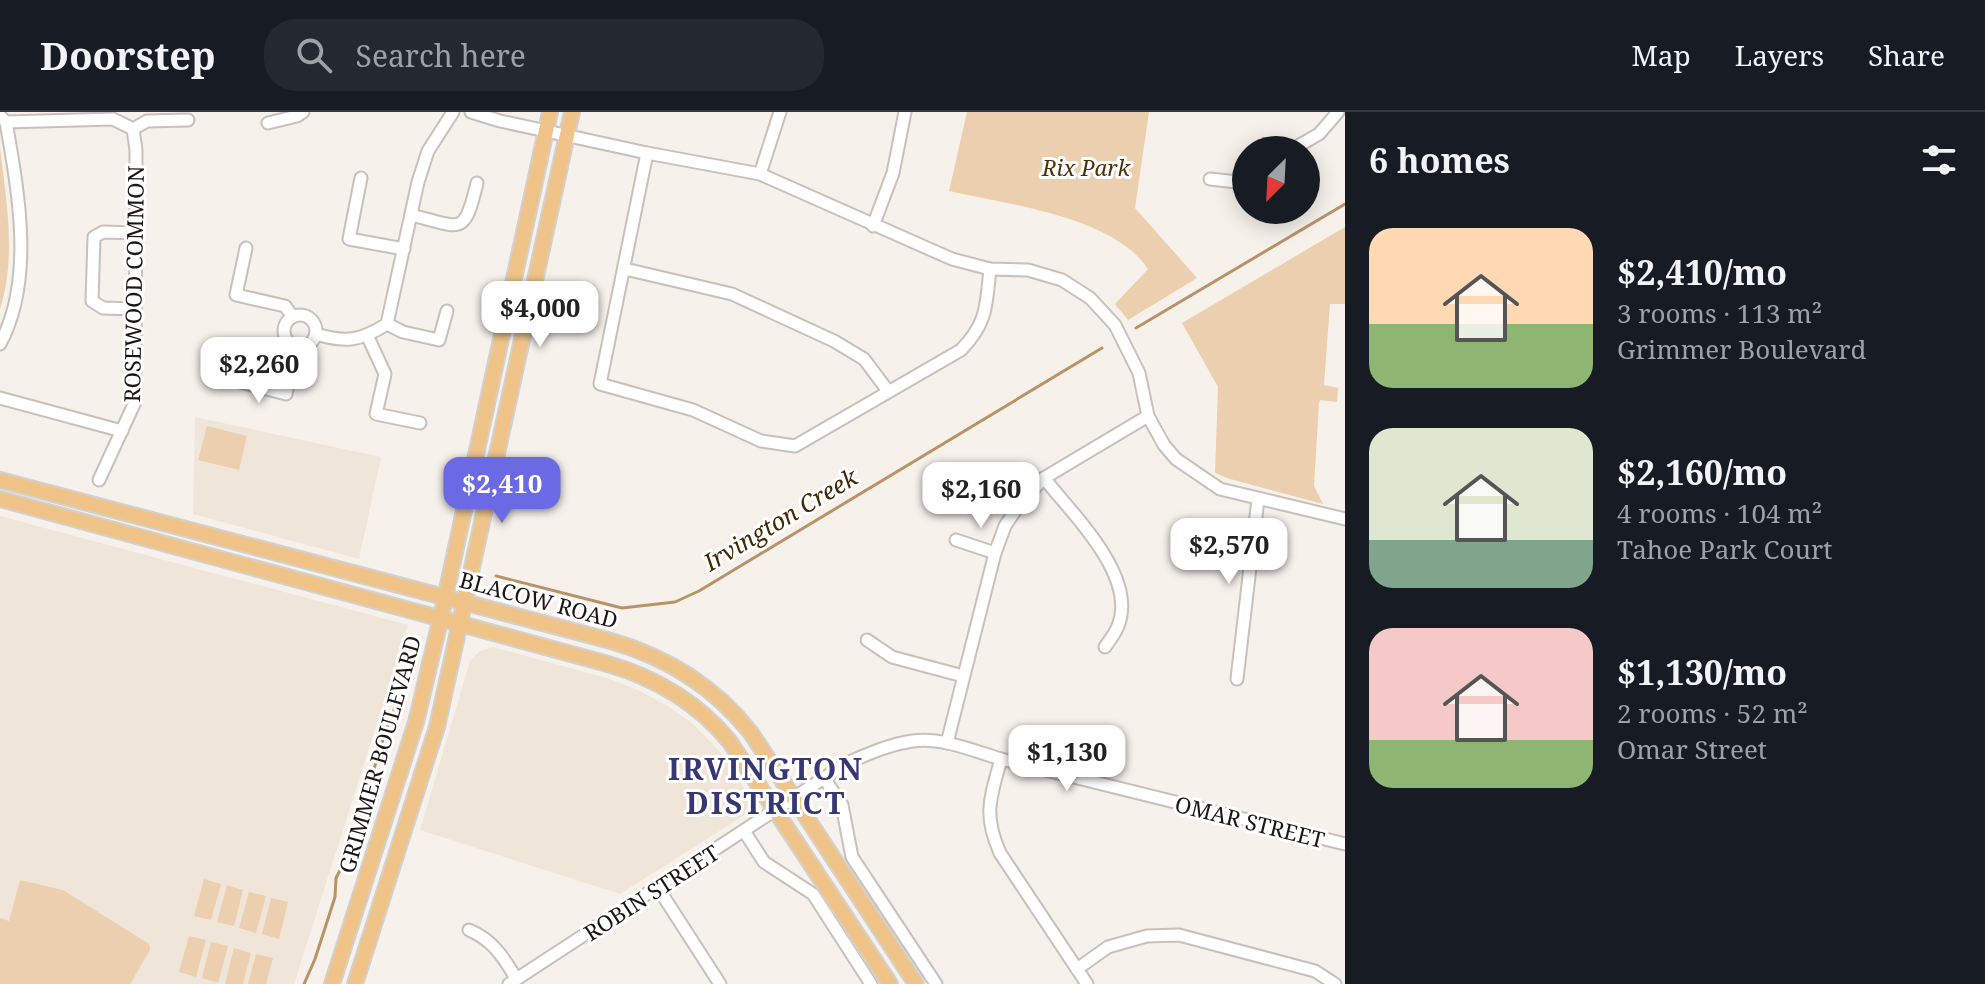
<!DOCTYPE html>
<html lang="en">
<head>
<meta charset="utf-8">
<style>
	body { margin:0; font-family:"Noto Serif",serif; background:#242831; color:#f1f3f6; height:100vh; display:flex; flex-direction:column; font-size:30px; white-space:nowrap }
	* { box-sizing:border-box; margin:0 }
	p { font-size:26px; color:#9ea1a6 }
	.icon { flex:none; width:44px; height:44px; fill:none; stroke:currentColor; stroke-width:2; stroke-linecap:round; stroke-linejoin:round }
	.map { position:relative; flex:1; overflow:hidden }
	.drawer { display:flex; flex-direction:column; background:#171b24; width:640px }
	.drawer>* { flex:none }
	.needle { width:52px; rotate:204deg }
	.controls { position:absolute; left:1232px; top:24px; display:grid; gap:16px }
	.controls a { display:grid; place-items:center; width:88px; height:88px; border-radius:50%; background:#171b24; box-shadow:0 4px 20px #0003; font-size:40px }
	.price { position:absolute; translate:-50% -68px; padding:0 18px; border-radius:16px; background:#fff; color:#222; font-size:26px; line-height:52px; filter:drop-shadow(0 2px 4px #0008) }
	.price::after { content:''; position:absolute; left:50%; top:48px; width:24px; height:18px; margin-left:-12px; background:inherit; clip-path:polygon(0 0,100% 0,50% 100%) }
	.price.on { background:#6b69e3; color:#fff }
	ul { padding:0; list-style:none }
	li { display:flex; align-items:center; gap:24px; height:200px; padding:0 24px }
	li span { display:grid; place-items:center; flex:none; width:224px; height:160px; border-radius:24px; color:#555 }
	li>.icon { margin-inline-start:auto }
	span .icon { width:96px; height:96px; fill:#fffc; stroke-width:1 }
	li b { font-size:34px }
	h2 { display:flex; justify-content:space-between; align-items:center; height:96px; padding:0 24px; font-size:34px }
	header { display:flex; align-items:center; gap:48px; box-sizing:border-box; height:112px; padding:0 40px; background:#171b24; border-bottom:2px solid #363941 }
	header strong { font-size:38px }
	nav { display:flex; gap:44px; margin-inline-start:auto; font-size:28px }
	.search { width:560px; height:72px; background:#242831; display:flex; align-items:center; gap:20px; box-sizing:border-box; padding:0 28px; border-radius:32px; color:#9ea1a6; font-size:30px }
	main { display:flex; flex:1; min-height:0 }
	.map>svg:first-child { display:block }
</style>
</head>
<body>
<header>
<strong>Doorstep</strong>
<div class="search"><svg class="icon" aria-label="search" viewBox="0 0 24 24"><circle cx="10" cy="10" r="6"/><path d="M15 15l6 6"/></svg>Search here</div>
<nav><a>Map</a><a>Layers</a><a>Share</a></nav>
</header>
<main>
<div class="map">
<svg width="1345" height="872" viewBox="0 0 1345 872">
	<rect width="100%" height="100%" fill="#f7f1eb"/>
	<g fill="#f0e5d9">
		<path d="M 195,305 L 381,345 L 359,447 L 193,402 Z"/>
		<path d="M 0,404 L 408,513 L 294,872 L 0,872 Z"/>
		<path d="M 493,535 L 610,567 L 640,579 L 668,594 L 692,611 L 719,639 L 751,687 L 751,699 L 620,782 L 420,718 L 470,549 L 480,539 Z"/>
	</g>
	<g fill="#eccfaf">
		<path d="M 967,0 L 1149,0 L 1135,96 L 1197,166 L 1128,208 L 1115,192 L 1148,157 C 1114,105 1007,92 949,79 Z"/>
		<path d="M 0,35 C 6,90 17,143 0,197 Z"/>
		<path d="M 1345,115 L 1345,192 L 1330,192 L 1324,273 L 1338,276 L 1337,290 L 1320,288 L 1319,291 L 1314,374 L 1323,392 L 1230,367 L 1215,361 L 1218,275 L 1182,211 Z"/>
		<path d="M 207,314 L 247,324 L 239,358 L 198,348 Z"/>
		<path d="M 204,767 L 221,772 L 211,808 L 194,804 Z"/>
		<path d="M 20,768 L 63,778 L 149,832 L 150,838 L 130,872 L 0,872 L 0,806 L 9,809 Z"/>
		<path d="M 227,773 L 243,778 L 234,814 L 217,810 Z"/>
		<path d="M 249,780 L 266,784 L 256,821 L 239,816 Z"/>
		<path d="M 271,786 L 288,790 L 279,827 L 262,822 Z"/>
		<path d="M 189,824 L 206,828 L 196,865 L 179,860 Z"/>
		<path d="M 211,830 L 228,834 L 218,871 L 202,866 Z"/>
		<path d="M 234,836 L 251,841 L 243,872 L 225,872 Z"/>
		<path d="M 256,842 L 273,846 L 266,872 L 248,872 Z"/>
	</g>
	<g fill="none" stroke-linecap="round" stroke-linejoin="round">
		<g stroke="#b89368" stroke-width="3">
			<path d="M 1136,216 L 1345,92"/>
			<path d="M 496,464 L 622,496 L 675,490 L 699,479 L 1102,236"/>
			<path d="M 304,872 L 315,847 L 335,785 L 336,766 L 347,745 L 385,621 L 414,547"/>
		</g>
		<defs>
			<g id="minor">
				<path d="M 471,0 L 500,9 L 647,41 L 760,62 L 952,147 L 990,157 L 1028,158 L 1062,168 L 1090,186 L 1115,213 L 1139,261 L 1148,304 L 1164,333 L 1176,347 L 1220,377 L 1345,407"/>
				<path d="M 0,4 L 6,10 C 18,79 35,167 0,232"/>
				<path d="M 6,10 L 113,7 L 133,17 L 147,9 L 188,8"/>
				<path d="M 268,11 L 297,4 L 303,0"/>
				<path d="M 1291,38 L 1319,22 L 1338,0"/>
				<path d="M 647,41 L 600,272 L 693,298 L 761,329 L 795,334 L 961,238 C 988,210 986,193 990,157"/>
				<path d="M 760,62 L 780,0"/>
				<path d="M 361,66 L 349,127 L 404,137"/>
				<path d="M 1210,67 L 1237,70 L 1246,65"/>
				<path d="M 411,103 C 461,115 464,126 477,71"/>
				<path d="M 873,114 L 893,61 L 905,0"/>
				<path d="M 246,136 L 236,183 L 285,194 L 293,205"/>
				<path d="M 625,157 L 732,182 L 834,229 L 864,247 L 888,279"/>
				<path d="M 134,197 L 103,196 L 92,189 L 94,125 L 103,120 L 135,121"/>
				<circle cx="300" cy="219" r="16"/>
				<path d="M 387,212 L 403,220 L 439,228 L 447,199"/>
				<path d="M 316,222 C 346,231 360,229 387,212 L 418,70 L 428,39 L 453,0"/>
				<path d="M 367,223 L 385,262 L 376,302 L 420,311"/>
				<path d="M 240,270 L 286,282 L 296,234"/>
				<path d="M 0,286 L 122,319"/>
				<path d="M 1044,366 C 1073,403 1138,464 1118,514 C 1115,522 1109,529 1105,535"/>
				<path d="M 99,368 L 135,290 L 136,38 L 133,17"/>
				<path d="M 956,428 L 995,441"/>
				<path d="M 867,528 L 892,545 L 963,564"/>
				<path d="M 1237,567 L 1258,387"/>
				<path d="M 947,631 L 995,441 L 1005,414 L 1019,393 L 1044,366 L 1148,304"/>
				<path d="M 1001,647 C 990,687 983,702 1000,741 L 1087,872"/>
				<path d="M 824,666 L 842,693 L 852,745 L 936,872"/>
				<path d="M 744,719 L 764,750 L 813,782 L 871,872"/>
				<path d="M 658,776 L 720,872"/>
				<path d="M 469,818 C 493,828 503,845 516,866"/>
				<path d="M 1077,857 L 1108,835 L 1147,824 L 1179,823 L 1315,859 L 1335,872"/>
				<path d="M 509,872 L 847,651 C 868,642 890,632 913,629 C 942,625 974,639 1001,647 L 1345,732"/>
			</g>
			<g id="major">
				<path d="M 0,368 L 611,529 C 666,545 715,575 751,621 L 916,872"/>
				<path d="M 0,387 L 608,552 C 656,566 698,591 730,630 L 890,872"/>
				<path d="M 332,872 L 416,610 L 441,505 L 550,0"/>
				<path d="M 355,872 L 437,615 L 572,0"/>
			</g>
		</defs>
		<use href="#minor" stroke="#c6c1bb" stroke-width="15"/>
		<use href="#major" stroke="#d1d1d0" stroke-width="18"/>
		<use href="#minor" stroke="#fff" stroke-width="11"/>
		<use href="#major" stroke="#f0c489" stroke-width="14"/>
	</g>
	<g text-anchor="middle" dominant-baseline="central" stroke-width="6" stroke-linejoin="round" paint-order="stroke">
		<g font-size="22" font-style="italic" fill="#4b310d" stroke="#fff">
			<text x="1086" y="55">Rix Park</text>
		</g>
		<g font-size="22" fill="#191715" stroke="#fff">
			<text transform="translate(133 172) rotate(-89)">ROSEWOOD COMMON</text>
			<text transform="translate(539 487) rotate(15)">BLACOW ROAD</text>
			<text transform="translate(379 642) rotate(-74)">GRIMMER BOULEVARD</text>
			<text transform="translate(1250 709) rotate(14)">OMAR STREET</text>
			<text transform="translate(651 780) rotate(-33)">ROBIN STREET</text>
		</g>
		<g font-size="24" font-style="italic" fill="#432904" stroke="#fff">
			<text transform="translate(780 407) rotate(-31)">Irvington Creek</text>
		</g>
		<g font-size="30" font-weight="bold" letter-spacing="2" fill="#373873" stroke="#fff">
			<text x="766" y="656">IRVINGTON<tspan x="766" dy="34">DISTRICT</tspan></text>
		</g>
	</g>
</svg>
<div class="controls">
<a><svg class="needle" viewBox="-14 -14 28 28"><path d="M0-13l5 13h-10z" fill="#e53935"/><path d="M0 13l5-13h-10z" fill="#9ea1a6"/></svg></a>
</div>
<b class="price" style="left:540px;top:237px">$4,000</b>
<b class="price" style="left:259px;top:293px">$2,260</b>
<b class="price on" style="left:502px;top:413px">$2,410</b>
<b class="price" style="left:981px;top:418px">$2,160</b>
<b class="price" style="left:1229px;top:474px">$2,570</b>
<b class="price" style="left:1067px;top:681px">$1,130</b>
</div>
<section class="drawer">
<h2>6 homes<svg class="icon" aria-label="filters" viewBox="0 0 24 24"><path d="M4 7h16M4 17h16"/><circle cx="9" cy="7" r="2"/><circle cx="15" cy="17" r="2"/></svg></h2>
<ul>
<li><span style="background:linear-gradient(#ffd9b3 60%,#8fb573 0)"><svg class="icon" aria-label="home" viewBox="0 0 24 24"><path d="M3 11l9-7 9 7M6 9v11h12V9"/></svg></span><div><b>$2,410/mo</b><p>3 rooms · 113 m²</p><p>Grimmer Boulevard</p></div></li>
<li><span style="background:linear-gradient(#dfe7d0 70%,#7fa58c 0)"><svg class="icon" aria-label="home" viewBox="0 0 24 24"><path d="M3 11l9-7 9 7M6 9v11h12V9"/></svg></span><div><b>$2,160/mo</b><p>4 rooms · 104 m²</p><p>Tahoe Park Court</p></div></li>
<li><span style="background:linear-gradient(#f6c9c9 70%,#8fb573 0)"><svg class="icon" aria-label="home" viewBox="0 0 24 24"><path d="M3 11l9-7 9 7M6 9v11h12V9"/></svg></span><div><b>$1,130/mo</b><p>2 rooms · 52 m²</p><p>Omar Street</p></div></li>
</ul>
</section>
</main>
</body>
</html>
